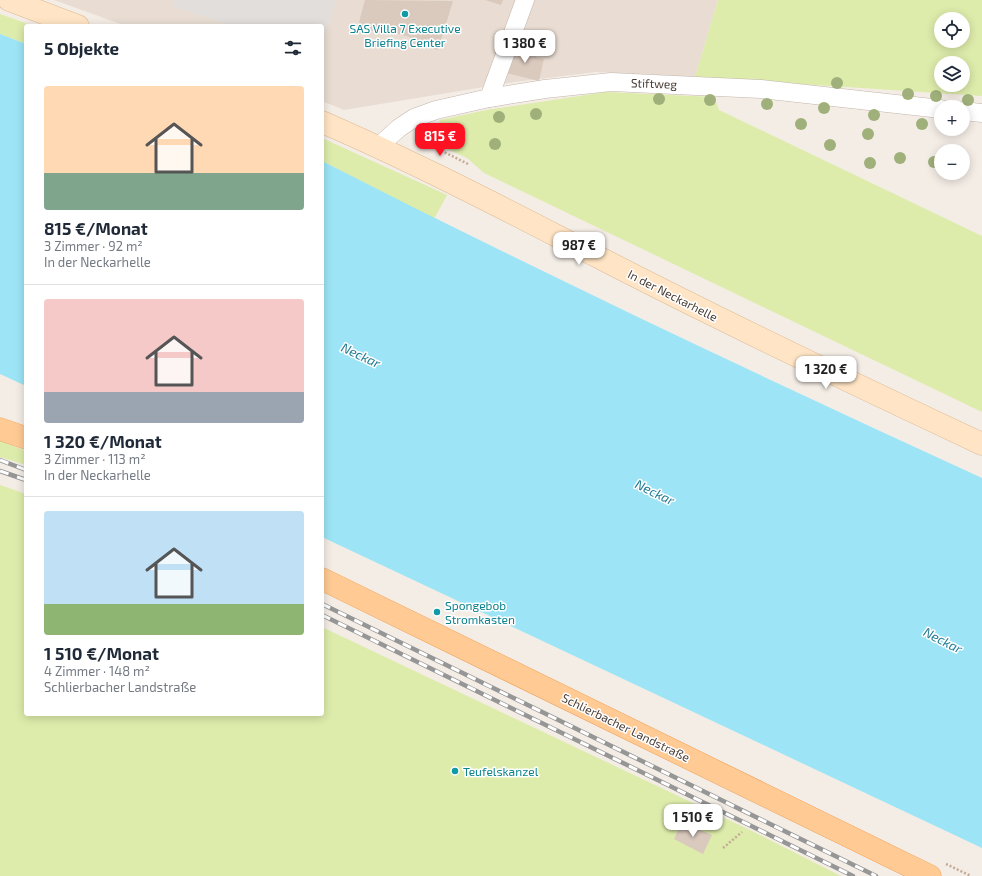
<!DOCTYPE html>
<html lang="de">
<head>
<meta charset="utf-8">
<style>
	body { margin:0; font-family:"Exo 2",sans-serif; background:#f6f6f7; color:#1f2937; height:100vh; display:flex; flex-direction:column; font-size:15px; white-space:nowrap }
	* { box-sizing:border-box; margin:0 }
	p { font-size:13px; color:#747a83 }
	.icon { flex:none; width:22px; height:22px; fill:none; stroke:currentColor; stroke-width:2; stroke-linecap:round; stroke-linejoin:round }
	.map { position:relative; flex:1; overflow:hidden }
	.side { position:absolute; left:24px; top:24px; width:300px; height:692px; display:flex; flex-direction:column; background:#fff; border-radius:4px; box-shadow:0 2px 10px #0003 }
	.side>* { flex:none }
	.tools { position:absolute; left:934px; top:12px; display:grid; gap:8px }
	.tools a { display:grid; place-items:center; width:36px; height:36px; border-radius:50%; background:#fff; box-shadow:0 2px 10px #0003; font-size:20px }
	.price { position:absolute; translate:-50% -34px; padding:0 9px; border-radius:8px; background:#fff; color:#222; font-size:13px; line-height:26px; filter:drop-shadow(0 1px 2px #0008) }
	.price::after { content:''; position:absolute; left:50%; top:24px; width:12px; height:9px; margin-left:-6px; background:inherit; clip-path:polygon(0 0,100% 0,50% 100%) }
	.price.on { background:#ff1221; color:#fff }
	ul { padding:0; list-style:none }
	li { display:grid; align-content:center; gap:8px; height:212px; padding:0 20px }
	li+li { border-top:1px solid #e0e1e3 }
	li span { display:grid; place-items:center; height:124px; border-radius:4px; color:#555 }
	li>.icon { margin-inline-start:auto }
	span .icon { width:72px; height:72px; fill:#fffc; stroke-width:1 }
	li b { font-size:17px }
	h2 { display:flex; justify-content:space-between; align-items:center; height:48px; padding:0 20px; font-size:17px }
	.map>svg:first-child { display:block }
</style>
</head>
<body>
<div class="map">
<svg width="982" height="876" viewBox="0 0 982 876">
	<rect width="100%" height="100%" fill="#f4ede6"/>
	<path fill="#e9ddd3" d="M 54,0 L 718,0 L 695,77 L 596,72 L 515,82 L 344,110 L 322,101 L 322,26 L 126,26 Z"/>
	<g fill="#ddecab" fill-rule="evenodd">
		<path d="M 718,0 L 982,0 L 982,96 L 695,77 ZM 941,19 L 963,19 L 963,41 L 941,41 ZM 941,63 L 963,63 L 963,85 L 941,85 Z"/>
		<path d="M 0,14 L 34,26 L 26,26 L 26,44 L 0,34 Z"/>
		<path d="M 606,92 L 714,97 L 719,110 L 982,236 L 982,412 L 484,173 L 467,158 L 434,143 L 440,120 L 486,110 Z"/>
		<path d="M 322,138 L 447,195 L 434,219 L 322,161 Z"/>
		<path d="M 0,441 L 26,451 L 26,465 L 0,457 Z"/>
		<path d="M 0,485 L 26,494 L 26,714 L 322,714 L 322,627 L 752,831 L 841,876 L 0,876 Z"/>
	</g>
	<path fill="#e2dedb" d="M 174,0 L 336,0 L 322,41 L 322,26 L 232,26 L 172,6 Z"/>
	<g fill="#9de5f6">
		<path d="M 0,34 L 26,44 L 26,386 L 0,374 Z"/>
		<path d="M 322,161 C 539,272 760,376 982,478 L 982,848 L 322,537 Z"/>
	</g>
	<g fill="#dac9bd">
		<path d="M 365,0 L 453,1 L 438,50 L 409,42 L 410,37 L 388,31 L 386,35 L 358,26 Z"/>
		<path d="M 485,0 L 503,0 L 501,5 Z"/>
		<path d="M 513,47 L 537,53 L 536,57 L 544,59 L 539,81 L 506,73 Z"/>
		<path d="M 682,822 L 712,835 L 703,854 L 674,839 Z"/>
	</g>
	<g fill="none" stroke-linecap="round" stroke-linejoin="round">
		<defs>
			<g id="street">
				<path d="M 489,98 L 525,0"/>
				<path d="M 963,111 L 982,113"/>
				<path d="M 379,146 L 399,128 L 414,118 L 436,110 L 489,98 L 545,89 L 611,82 L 761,89 L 941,109"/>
			</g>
			<g id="secondary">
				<path d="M 9,0 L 78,26"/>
				<path d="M 322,122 C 417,163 508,211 600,258 C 726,323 854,384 982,444"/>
			</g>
			<g id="primary">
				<path d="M 0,429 L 26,438"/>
				<path d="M 322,579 L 930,876"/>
			</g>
		</defs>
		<use href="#street" stroke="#c4b5ab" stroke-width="19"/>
		<use href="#secondary" stroke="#dcb993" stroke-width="23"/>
		<use href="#primary" stroke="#eea25a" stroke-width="23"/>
		<g stroke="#c4ab97" stroke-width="2.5" stroke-dasharray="2 2" stroke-linecap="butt">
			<path d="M 434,147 L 468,164"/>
			<path d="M 723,848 L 742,832"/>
			<path d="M 946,864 L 971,876"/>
		</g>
		<use href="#street" stroke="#fff" stroke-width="18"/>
		<use href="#secondary" stroke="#ffe5c5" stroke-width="22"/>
		<use href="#primary" stroke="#ffca94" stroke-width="22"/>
		<defs>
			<g id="rail">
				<path d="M 0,460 L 26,470"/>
				<path d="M 0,471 L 26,480"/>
				<path d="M 322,604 L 876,876"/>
				<path d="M 322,615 L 853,876"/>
			</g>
		</defs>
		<use href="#rail" stroke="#969696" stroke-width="4.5"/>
		<use href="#rail" stroke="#fff" stroke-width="3" stroke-dasharray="9" stroke-linecap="butt"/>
	</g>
	<g fill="#9fb07a">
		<circle cx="837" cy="83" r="6"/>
		<circle cx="908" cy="94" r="6"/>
		<circle cx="936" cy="96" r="6"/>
		<circle cx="659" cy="99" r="6"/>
		<circle cx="710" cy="100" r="6"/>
		<circle cx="968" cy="100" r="6"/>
		<circle cx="767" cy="104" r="6"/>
		<circle cx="824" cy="108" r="6"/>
		<circle cx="536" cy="114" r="6"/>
		<circle cx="874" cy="115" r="6"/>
		<circle cx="499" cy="117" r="6"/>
		<circle cx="801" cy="124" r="6"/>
		<circle cx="922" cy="124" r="6"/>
		<circle cx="868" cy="134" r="6"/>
		<circle cx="495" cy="144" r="6"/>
		<circle cx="830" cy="145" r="6"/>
		<circle cx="900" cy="158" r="6"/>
		<circle cx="934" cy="162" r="6"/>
		<circle cx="870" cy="163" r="6"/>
	</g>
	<g fill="#0f9aa8" stroke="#fff" stroke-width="1.5">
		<circle cx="405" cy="14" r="4"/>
		<circle cx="437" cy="612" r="4"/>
		<circle cx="455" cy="771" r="4"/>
	</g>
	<g text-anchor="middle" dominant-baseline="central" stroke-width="3" stroke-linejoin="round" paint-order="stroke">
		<g font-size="12" fill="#0d838f" stroke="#fff" text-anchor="start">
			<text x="405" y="28" text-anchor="middle">SAS Villa 7 Executive<tspan x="405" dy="14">Briefing Center</tspan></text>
			<text x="445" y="605">Spongebob<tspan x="445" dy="14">Stromkasten</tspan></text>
			<text x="463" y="771">Teufelskanzel</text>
		</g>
		<g font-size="12" fill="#483c34" stroke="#fff">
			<text transform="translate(654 83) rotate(2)">Stiftweg</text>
			<text transform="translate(673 295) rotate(27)">In der Neckarhelle</text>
			<text transform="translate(626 727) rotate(26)">Schlierbacher Landstraße</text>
		</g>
		<g font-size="13" font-style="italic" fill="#1f7a92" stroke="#fff">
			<text transform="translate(361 355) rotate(25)">Neckar</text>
			<text transform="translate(655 492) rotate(26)">Neckar</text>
			<text transform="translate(943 640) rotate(27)">Neckar</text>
		</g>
	</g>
</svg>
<div class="tools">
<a><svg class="icon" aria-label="locate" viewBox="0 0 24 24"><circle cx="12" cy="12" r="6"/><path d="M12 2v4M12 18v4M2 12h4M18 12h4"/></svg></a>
<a><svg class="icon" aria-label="layers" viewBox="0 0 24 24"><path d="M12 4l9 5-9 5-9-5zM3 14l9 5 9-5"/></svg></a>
<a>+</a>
<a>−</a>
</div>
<b class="price" style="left:525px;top:64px">1 380 €</b>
<b class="price on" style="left:440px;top:157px">815 €</b>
<b class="price" style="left:579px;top:266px">987 €</b>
<b class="price" style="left:826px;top:390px">1 320 €</b>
<b class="price" style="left:693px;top:838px">1 510 €</b>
<section class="side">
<h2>5 Objekte<svg class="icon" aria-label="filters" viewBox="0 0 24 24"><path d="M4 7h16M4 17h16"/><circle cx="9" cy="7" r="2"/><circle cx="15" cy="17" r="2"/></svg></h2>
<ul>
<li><span style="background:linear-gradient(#ffd9b3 70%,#7fa58c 0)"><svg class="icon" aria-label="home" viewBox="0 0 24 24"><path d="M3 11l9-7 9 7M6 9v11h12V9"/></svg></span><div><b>815 €/Monat</b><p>3 Zimmer · 92 m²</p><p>In der Neckarhelle</p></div></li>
<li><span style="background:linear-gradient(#f6c9c9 75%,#9aa5b1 0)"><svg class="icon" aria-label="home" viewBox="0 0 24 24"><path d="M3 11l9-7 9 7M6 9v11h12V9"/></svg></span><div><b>1 320 €/Monat</b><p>3 Zimmer · 113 m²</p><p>In der Neckarhelle</p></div></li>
<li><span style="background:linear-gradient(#bfe0f5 75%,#8fb573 0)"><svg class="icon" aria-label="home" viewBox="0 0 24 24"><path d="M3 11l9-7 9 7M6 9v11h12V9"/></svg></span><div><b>1 510 €/Monat</b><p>4 Zimmer · 148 m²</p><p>Schlierbacher Landstraße</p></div></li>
</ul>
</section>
</div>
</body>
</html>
